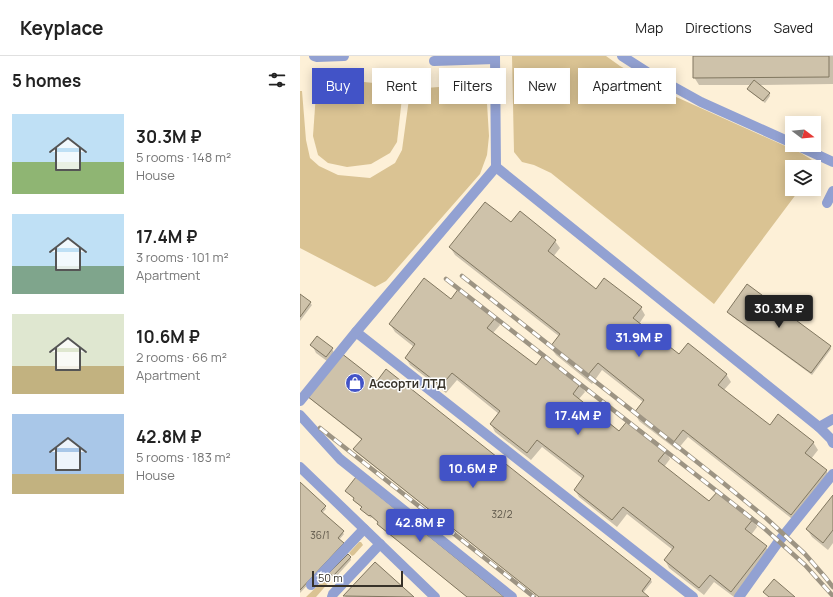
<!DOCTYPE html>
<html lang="en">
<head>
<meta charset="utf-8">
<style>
	body { margin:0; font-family:Manrope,sans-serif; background:#f6f6f6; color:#222; height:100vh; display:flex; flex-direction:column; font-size:15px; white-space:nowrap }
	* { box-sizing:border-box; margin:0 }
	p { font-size:13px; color:#767676 }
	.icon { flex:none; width:22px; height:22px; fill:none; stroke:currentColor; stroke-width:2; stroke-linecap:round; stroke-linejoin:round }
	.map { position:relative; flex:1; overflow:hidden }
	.panel { display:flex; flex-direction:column; background:#fff; width:300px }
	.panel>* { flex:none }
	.banner { position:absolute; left:12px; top:12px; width:380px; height:36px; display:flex; gap:8px }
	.needle { width:26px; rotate:106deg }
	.tools { position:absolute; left:485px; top:60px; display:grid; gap:8px }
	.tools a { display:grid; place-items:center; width:36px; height:36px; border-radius:0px; background:#fff; box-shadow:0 2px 10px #0003; font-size:20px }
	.scale { position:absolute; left:12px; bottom:10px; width:91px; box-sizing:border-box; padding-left:4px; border:2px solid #373229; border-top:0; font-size:11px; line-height:14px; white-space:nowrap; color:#373229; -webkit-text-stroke:3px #fff; paint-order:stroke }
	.price { position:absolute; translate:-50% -34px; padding:0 9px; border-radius:4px; background:#4253c7; color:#fff; font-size:13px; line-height:26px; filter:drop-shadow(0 1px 2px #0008) }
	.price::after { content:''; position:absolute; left:50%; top:24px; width:12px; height:9px; margin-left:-6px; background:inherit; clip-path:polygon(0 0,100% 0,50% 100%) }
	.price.selected { background:#222; color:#fff }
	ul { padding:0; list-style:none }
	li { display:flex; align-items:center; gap:12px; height:100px; padding:0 12px }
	li span { display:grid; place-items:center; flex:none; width:112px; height:80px; border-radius:0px; color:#555 }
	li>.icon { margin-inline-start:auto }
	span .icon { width:48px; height:48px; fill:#fffc; stroke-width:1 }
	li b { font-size:17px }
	h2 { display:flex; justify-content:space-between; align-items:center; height:48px; padding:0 12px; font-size:17px }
	.tag { padding:0 14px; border-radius:0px; background:#fff; box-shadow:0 2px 10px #0003; font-size:14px; line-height:36px }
	.tag.selected { background:#4253c7; color:#fff }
	header { display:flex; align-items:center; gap:24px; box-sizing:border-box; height:56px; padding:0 20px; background:#fff; border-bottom:1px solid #e0e0e0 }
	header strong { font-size:19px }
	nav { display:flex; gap:22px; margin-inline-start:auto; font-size:14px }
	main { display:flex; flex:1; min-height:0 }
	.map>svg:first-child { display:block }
</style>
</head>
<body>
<header>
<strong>Keyplace</strong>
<nav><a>Map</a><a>Directions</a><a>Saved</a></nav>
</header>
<main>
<section class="panel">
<h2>5 homes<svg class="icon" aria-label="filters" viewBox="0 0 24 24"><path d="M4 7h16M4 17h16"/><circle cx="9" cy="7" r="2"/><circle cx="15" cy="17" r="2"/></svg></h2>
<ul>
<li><span style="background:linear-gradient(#bfe0f5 60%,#8fb573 0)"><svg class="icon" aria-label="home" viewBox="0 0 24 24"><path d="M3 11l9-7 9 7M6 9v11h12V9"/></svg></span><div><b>30.3M ₽</b><p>5 rooms · 148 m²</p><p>House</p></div></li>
<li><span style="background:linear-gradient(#bfe0f5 65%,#7fa58c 0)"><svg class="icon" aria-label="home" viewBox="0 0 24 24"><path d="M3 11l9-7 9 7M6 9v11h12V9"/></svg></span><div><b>17.4M ₽</b><p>3 rooms · 101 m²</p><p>Apartment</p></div></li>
<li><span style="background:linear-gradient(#dfe7d0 65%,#c2b280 0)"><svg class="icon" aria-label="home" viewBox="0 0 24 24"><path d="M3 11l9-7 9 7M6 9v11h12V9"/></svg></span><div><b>10.6M ₽</b><p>2 rooms · 66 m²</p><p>Apartment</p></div></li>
<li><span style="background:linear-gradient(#a9c7e8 75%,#c2b280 0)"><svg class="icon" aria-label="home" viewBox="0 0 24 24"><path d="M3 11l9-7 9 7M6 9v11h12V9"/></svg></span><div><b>42.8M ₽</b><p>5 rooms · 183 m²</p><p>House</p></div></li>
</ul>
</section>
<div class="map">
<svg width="533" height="541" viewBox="0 0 533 541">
	<rect width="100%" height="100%" fill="#fdf0d7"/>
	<g fill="#dac393">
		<path d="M 212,0 L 306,0 L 320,10 L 374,40 L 501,97 L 512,104 L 513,111 L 492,111 L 492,133 L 500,133 L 414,248 L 251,117 L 234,109 L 222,106 L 214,96 Z"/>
		<path d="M 34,23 L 94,29 L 100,33 L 102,42 L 97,86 L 90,97 L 71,108 L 47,111 L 28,107 L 18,99 L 13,80 L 16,37 L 23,27 Z"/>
		<path d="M 177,28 L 186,31 L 189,80 L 187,99 L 180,118 L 86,225 L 75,231 L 0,192 L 0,35 L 2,35 L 6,84 L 10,102 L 19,110 L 38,119 L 70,122 L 95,107 L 102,94 L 109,43 L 113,33 Z"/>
		<path d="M 59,486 L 61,486 L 63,489 L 54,499 L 52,500 L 49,497 Z"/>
		<path d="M 29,519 L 32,521 L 30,525 L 16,541 L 6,541 Z"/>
	</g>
	<g fill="#0003">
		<path d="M 394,0 L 533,0 L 533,28 L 458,29 L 469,37 L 470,40 L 465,47 L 449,35 L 451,29 L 399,29 L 394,21 Z"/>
		<path d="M 211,168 L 255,185 L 260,192 L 253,201 L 296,234 L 341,252 L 345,259 L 339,268 L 380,300 L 426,318 L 431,326 L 424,334 L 470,370 L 513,386 L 518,394 L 511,403 L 526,414 L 530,422 L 496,466 L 388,381 L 377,394 L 339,365 L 335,357 L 343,346 L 302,314 L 292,328 L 256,299 L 251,292 L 260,281 L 155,199 L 150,191 Z"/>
		<path d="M 0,239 L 10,247 L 12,249 L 0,265 Z"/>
		<path d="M 151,244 L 195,261 L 200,269 L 193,277 L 236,311 L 244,300 L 280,328 L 285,336 L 278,344 L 319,376 L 366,395 L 370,403 L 364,411 L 410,447 L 453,463 L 457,471 L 451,479 L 466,491 L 470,499 L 437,541 L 434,541 L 414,526 L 404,539 L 369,512 L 365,504 L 373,494 L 327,458 L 317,471 L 279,441 L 275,434 L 283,423 L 242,391 L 231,404 L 195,376 L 191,368 L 199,358 L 157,324 L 146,337 L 110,309 L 106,302 L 114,291 L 95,276 L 90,268 Z"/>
		<path d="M 428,256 L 530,291 L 531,293 L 512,319 L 429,258 Z"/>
		<path d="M 12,289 L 32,293 L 36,300 L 31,308 L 16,297 Z"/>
		<path d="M 87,315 L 351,524 L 352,526 L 343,537 L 348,541 L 239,541 L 56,396 L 54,394 L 62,384 L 9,342 L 8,340 L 77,327 Z"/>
		<path d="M 0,428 L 25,451 L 26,453 L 22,457 L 44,478 L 39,484 L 44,490 L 0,537 Z"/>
		<path d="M 48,437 L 202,541 L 167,541 L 79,470 L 78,468 L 79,467 L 72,461 L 71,462 L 63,455 L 61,453 L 63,452 L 55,446 L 54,444 L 55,443 Z"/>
		<path d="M 533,440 L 533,487 L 528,494 L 512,481 L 507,473 Z"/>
		<path d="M 50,501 L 51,504 L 35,522 L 32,519 Z"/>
		<path d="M 75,507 L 112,541 L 45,541 Z"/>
	</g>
	<g fill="#cec2aa" stroke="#817760">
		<path d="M 393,0 L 529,0 L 529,21 L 393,22 Z"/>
		<path d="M 454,24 L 470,37 L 463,45 L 447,33 Z"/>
		<path d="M 185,146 L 211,166 L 220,155 L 256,184 L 248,195 L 296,233 L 304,222 L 342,251 L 333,262 L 379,298 L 388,287 L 427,318 L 418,329 L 470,369 L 478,358 L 514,386 L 505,397 L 527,414 L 491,459 L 383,374 L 373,387 L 334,357 L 344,344 L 298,307 L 287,320 L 250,291 L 260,278 L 149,191 Z"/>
		<path d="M 124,222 L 151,243 L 159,232 L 196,261 L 187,272 L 236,309 L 244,298 L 281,327 L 273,338 L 319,375 L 328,364 L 367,394 L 358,405 L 409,445 L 418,435 L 454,462 L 445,473 L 467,490 L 431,536 L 410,519 L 399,532 L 364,504 L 374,491 L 323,451 L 312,464 L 274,434 L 284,420 L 237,384 L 227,397 L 190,368 L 200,355 L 152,317 L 141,330 L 105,302 L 115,288 L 89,268 Z"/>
		<path d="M 447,228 L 531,290 L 511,317 L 427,256 Z"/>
		<path d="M 0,238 L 11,246 L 0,261 Z"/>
		<path d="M 17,280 L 33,292 L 26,301 L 10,289 Z"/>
		<path d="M 41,297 L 77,325 L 86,313 L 351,523 L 342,535 L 349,541 L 239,541 L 53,393 L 62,383 L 7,340 Z"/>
		<path d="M 56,421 L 204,541 L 167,541 L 77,468 L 78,466 L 70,459 L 69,460 L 60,453 L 62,451 L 53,444 L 54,442 L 45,435 Z"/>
		<path d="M 0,426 L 26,450 L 21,455 L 44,475 L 38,482 L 44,487 L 0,534 Z"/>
		<path d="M 533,439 L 533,474 L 523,487 L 506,473 Z"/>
		<path d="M 48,498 L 51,501 L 33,520 L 29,517 Z"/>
		<path d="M 75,506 L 114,541 L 43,540 Z"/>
		<path d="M 474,523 L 495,541 L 469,541 L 463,536 Z"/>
	</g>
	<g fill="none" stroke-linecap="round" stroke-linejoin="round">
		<g stroke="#92a1d2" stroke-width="10">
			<path d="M 14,0 L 17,1 L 44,0"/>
			<path d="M 322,0 L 347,16 L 401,46 L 492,87"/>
			<path d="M 134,5 L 195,3"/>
			<path d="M 496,89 L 533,106"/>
			<path d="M 196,111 L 519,371 L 531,383 L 533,387"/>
			<path d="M 527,147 L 533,135"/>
			<path d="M 56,276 L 393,541"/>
			<path d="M 0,345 L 56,276 L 196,111 L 195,0"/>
			<path d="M 0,359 L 40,403 L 212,541"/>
			<path d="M 519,371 L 533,363"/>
			<path d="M 0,411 L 135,541"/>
			<path d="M 11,529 L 64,473"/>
			<path d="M 32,541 L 33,538 L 80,488"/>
			<path d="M 439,541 L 479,485 L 533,418"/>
		</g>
		<defs>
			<g id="rail">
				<path d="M 162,220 L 416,421 L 466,462 L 505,498 L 525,521 L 533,531"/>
				<path d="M 146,223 L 464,472 L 505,509 L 533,540"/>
				<path d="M 20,372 L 234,541"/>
			</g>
		</defs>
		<use href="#rail" stroke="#9d9483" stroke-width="4.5"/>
		<use href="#rail" stroke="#fff" stroke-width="3" stroke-dasharray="9" stroke-linecap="butt"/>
	</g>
	<defs>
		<symbol id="shop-disc" viewBox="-11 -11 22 22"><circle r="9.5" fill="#4253c7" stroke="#fff"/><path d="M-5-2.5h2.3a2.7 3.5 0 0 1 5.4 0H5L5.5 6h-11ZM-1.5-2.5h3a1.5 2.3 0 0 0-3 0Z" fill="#fff"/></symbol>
	</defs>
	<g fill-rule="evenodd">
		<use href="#shop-disc" x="44" y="316" width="22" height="22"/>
	</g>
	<g text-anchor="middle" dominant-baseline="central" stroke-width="3" stroke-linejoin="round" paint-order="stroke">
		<g font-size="10" fill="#5d5649">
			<text x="202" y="458">32/2</text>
			<text x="20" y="479">36/1</text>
		</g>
		<g font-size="12" font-weight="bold" fill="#373229" stroke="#fff" text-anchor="start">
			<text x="69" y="327">Ассорти ЛТД</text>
		</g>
	</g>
</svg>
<div class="tools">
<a><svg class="needle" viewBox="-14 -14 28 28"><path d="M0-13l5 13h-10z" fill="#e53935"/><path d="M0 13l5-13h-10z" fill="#767676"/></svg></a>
<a><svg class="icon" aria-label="layers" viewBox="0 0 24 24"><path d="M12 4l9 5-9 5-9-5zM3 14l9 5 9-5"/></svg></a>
</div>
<div class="scale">50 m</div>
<b class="price selected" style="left:479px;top:273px">30.3M ₽</b>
<b class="price" style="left:339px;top:302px">31.9M ₽</b>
<b class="price" style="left:278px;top:380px">17.4M ₽</b>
<b class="price" style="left:173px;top:433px">10.6M ₽</b>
<b class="price" style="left:120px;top:487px">42.8M ₽</b>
<div class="banner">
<a class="tag selected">Buy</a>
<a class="tag">Rent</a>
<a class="tag">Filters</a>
<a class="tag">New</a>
<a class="tag">Apartment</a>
</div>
</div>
</main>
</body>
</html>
